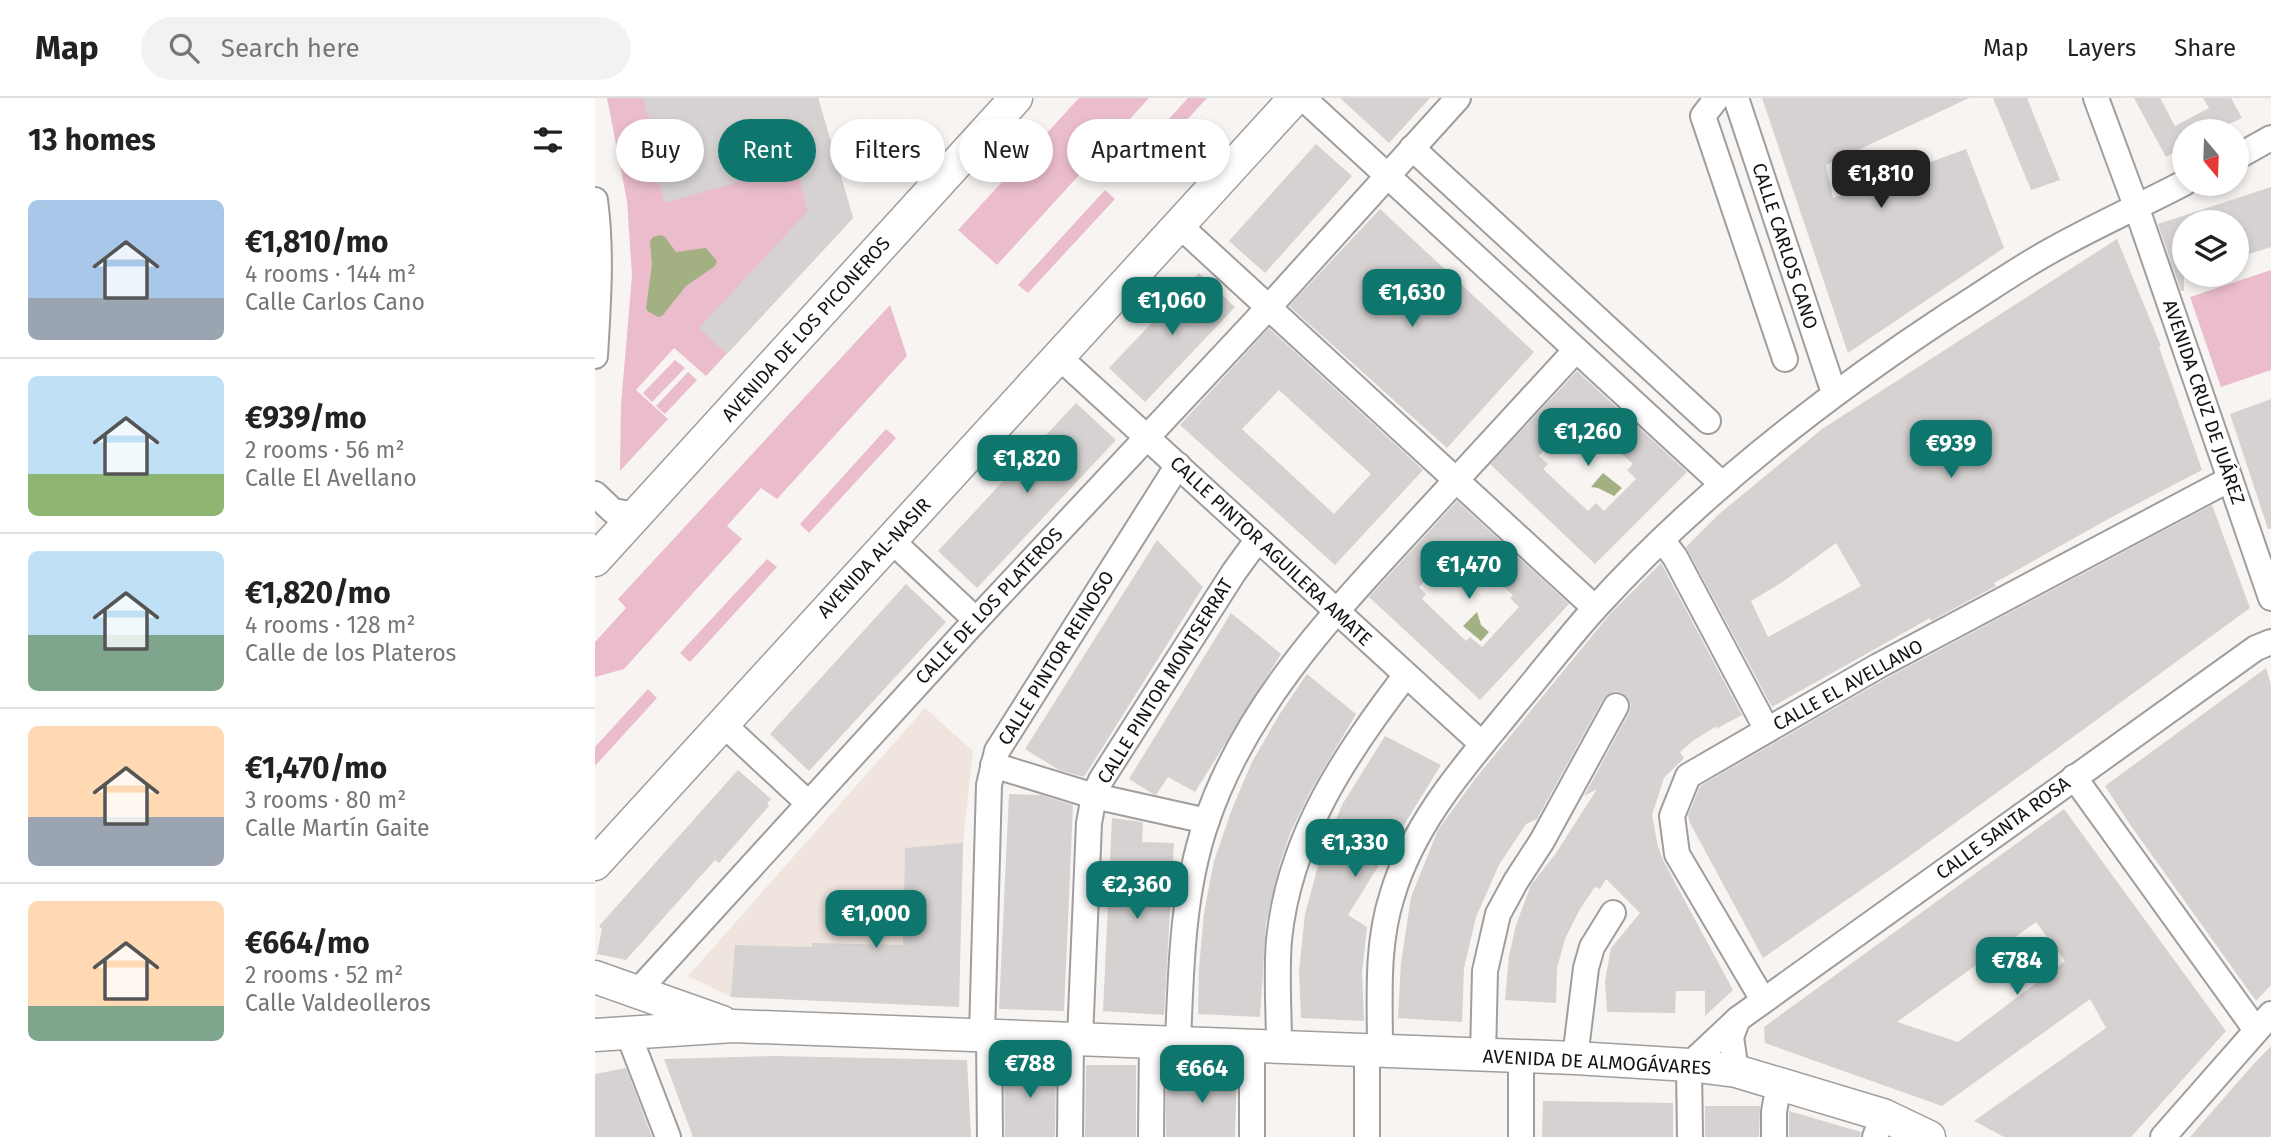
<!DOCTYPE html>
<html lang="en">
<head>
<meta charset="utf-8">
<style>
	body { margin:0; font-family:"Fira Sans",sans-serif; background:#f2f2f2; color:#222; height:100vh; display:flex; flex-direction:column; font-size:26px; white-space:nowrap }
	* { box-sizing:border-box; margin:0 }
	p { font-size:23px; color:#767676 }
	.icon { flex:none; width:38px; height:38px; fill:none; stroke:currentColor; stroke-width:2; stroke-linecap:round; stroke-linejoin:round }
	.map { position:relative; flex:1; overflow:hidden }
	.details { display:flex; flex-direction:column; background:#fff; width:595px }
	.details>* { flex:none }
	.guide { position:absolute; left:21px; top:21px; width:665px; height:63px; display:flex; gap:14px }
	.needle { width:46px; rotate:161deg }
	.controls { position:absolute; left:1577px; top:21px; display:grid; gap:14px }
	.controls a { display:grid; place-items:center; width:77px; height:77px; border-radius:50%; background:#fff; box-shadow:0 4px 10px #0003; font-size:35px }
	.price { position:absolute; translate:-50% -60px; padding:0 16px; border-radius:14px; background:#0f766e; color:#fff; font-size:23px; line-height:46px; filter:drop-shadow(0 2px 4px #0008) }
	.price::after { content:''; position:absolute; left:50%; top:42px; width:21px; height:16px; margin-left:-10px; background:inherit; clip-path:polygon(0 0,100% 0,50% 100%) }
	.price.on { background:#222; color:#fff }
	ul { padding:0; list-style:none }
	li { display:flex; align-items:center; gap:21px; height:175px; padding:0 28px }
	li+li { border-top:2px solid #e0e0e0 }
	li span { display:grid; place-items:center; flex:none; width:196px; height:140px; border-radius:10px; color:#555 }
	li>.icon { margin-inline-start:auto }
	span .icon { width:84px; height:84px; fill:#fffc; stroke-width:1 }
	li b { font-size:30px }
	h2 { display:flex; justify-content:space-between; align-items:center; height:84px; padding:0 28px; font-size:30px }
	.tag { padding:0 24px; border-radius:32px; background:#fff; box-shadow:0 4px 10px #0003; font-size:24px; line-height:63px }
	.tag.on { background:#0f766e; color:#fff }
	header { display:flex; align-items:center; gap:42px; box-sizing:border-box; height:98px; padding:0 35px; background:#fff; border-bottom:2px solid #e0e0e0 }
	header strong { font-size:33px }
	nav { display:flex; gap:38px; margin-inline-start:auto; font-size:24px }
	.search { width:490px; height:63px; background:#f2f2f2; display:flex; align-items:center; gap:18px; box-sizing:border-box; padding:0 24px; border-radius:38px; color:#767676; font-size:26px }
	main { display:flex; flex:1; min-height:0 }
	.map>svg:first-child { display:block }
</style>
</head>
<body>
<header>
<strong>Map</strong>
<div class="search"><svg class="icon" aria-label="search" viewBox="0 0 24 24"><circle cx="10" cy="10" r="6"/><path d="M15 15l6 6"/></svg>Search here</div>
<nav><a>Map</a><a>Layers</a><a>Share</a></nav>
</header>
<main>
<section class="details">
<h2>13 homes<svg class="icon" aria-label="filters" viewBox="0 0 24 24"><path d="M4 7h16M4 17h16"/><circle cx="9" cy="7" r="2"/><circle cx="15" cy="17" r="2"/></svg></h2>
<ul>
<li><span style="background:linear-gradient(#a9c7e8 70%,#9aa5b1 0)"><svg class="icon" aria-label="home" viewBox="0 0 24 24"><path d="M3 11l9-7 9 7M6 9v11h12V9"/></svg></span><div><b>€1,810/mo</b><p>4 rooms · 144 m²</p><p>Calle Carlos Cano</p></div></li>
<li><span style="background:linear-gradient(#bfe0f5 70%,#8fb573 0)"><svg class="icon" aria-label="home" viewBox="0 0 24 24"><path d="M3 11l9-7 9 7M6 9v11h12V9"/></svg></span><div><b>€939/mo</b><p>2 rooms · 56 m²</p><p>Calle El Avellano</p></div></li>
<li><span style="background:linear-gradient(#bfe0f5 60%,#7fa58c 0)"><svg class="icon" aria-label="home" viewBox="0 0 24 24"><path d="M3 11l9-7 9 7M6 9v11h12V9"/></svg></span><div><b>€1,820/mo</b><p>4 rooms · 128 m²</p><p>Calle de los Plateros</p></div></li>
<li><span style="background:linear-gradient(#ffd9b3 65%,#9aa5b1 0)"><svg class="icon" aria-label="home" viewBox="0 0 24 24"><path d="M3 11l9-7 9 7M6 9v11h12V9"/></svg></span><div><b>€1,470/mo</b><p>3 rooms · 80 m²</p><p>Calle Martín Gaite</p></div></li>
<li><span style="background:linear-gradient(#ffd9b3 75%,#7fa58c 0)"><svg class="icon" aria-label="home" viewBox="0 0 24 24"><path d="M3 11l9-7 9 7M6 9v11h12V9"/></svg></span><div><b>€664/mo</b><p>2 rooms · 52 m²</p><p>Calle Valdeolleros</p></div></li>
</ul>
</section>
<div class="map">
<svg width="1676" height="1039" viewBox="0 0 1676 1039">
	<rect width="100%" height="100%" fill="#f7f4f2"/>
	<path fill="#efe5de" d="M 330,610 L 378,653 L 368,745 L 364,909 L 136,899 L 93,878 Z"/>
	<g fill="#ebbdcc">
		<path d="M 12,0 L 223,0 L 258,120 L 111,278 L 79,250 L 41,292 L 73,321 L 25,373 L 26,307 L 37,177 L 32,103 Z"/>
		<path d="M 484,0 L 554,0 L 402,167 L 363,132 Z"/>
		<path d="M 593,0 L 612,0 L 552,65 L 542,56 Z"/>
		<path d="M 510,92 L 520,101 L 433,195 L 423,187 Z"/>
		<path d="M 1676,172 L 1676,272 L 1626,289 L 1595,199 Z"/>
		<path d="M 295,207 L 312,258 L 182,401 L 166,390 L 132,428 L 147,441 L 29,571 L 0,579 L 0,544 L 31,510 L 23,501 Z"/>
		<path d="M 80,262 L 90,270 L 57,304 L 48,295 Z"/>
		<path d="M 93,274 L 102,282 L 70,316 L 61,308 Z"/>
		<path d="M 291,331 L 301,340 L 214,435 L 205,426 Z"/>
		<path d="M 172,461 L 182,469 L 95,564 L 85,555 Z"/>
		<path d="M 53,591 L 62,600 L 0,668 L 0,649 Z"/>
	</g>
	<g fill="#a3b082">
		<path d="M 66,137 L 70,139 L 81,154 L 111,150 L 122,163 L 120,168 L 91,188 L 67,218 L 63,219 L 54,214 L 51,211 L 57,166 L 55,143 L 58,139 Z"/>
		<path d="M 1008,375 L 1027,390 L 1019,398 L 1003,390 L 996,389 Z"/>
		<path d="M 882,514 L 886,527 L 894,534 L 886,543 L 868,528 Z"/>
	</g>
	<g fill="#d5d2d1" fill-rule="evenodd">
		<path d="M 48,0 L 223,0 L 258,120 L 132,256 L 104,230 L 213,113 L 204,81 L 198,68 L 70,105 L 52,46 L 61,43 Z"/>
		<path d="M 745,0 L 835,0 L 794,45 Z"/>
		<path d="M 1167,0 L 1374,0 L 1231,67 L 1238,100 L 1371,51 L 1409,150 L 1253,255 Z"/>
		<path d="M 1398,0 L 1432,0 L 1465,82 L 1436,92 Z"/>
		<path d="M 1539,0 L 1565,0 L 1580,28 L 1614,10 L 1608,0 L 1636,0 L 1647,20 L 1618,33 L 1589,33 L 1589,49 L 1571,59 Z"/>
		<path d="M 721,46 L 757,78 L 670,175 L 634,143 Z"/>
		<path d="M 1676,89 L 1676,149 L 1642,160 L 1642,124 L 1589,124 L 1589,193 L 1586,193 L 1563,126 Z"/>
		<path d="M 785,111 L 939,254 L 852,350 L 694,208 Z"/>
		<path d="M 1522,141 L 1566,248 L 1564,249 L 1607,372 L 1517,419 L 1399,485 L 1401,488 L 1336,523 L 1335,520 L 1177,609 L 1091,449 L 1123,417 L 1227,331 ZM 1241,445 L 1266,488 L 1173,539 L 1156,503 L 1186,485 Z"/>
		<path d="M 604,175 L 640,209 L 550,304 L 514,270 Z"/>
		<path d="M 674,230 L 828,372 L 740,467 L 585,327 ZM 684,292 L 776,376 L 739,416 L 647,331 Z"/>
		<path d="M 982,273 L 1092,374 L 1000,466 L 895,366 ZM 979,321 L 986,328 L 990,323 L 1038,366 L 1032,372 L 1041,381 L 1009,413 L 1001,405 L 993,413 L 948,371 L 953,366 L 944,358 Z"/>
		<path d="M 1676,301 L 1676,431 L 1673,431 L 1635,316 Z"/>
		<path d="M 481,305 L 521,342 L 382,490 L 343,453 Z"/>
		<path d="M 862,403 L 974,506 L 885,602 L 774,499 ZM 858,453 L 866,460 L 871,455 L 918,497 L 915,500 L 924,509 L 887,549 L 875,539 L 871,543 L 827,501 L 831,496 L 824,489 Z"/>
		<path d="M 1617,407 L 1655,510 L 1312,760 L 1168,860 L 1095,725 L 1093,718 L 1105,688 L 1290,581 Z"/>
		<path d="M 562,442 L 608,489 L 489,679 L 464,672 L 430,651 Z"/>
		<path d="M 1066,465 L 1147,617 L 1121,631 L 1122,628 L 1099,642 L 1085,654 L 1089,660 L 1069,680 L 1057,717 L 1063,749 L 1069,764 L 1138,892 L 1110,918 L 1110,893 L 1081,893 L 1080,915 L 1012,914 L 1010,883 L 1016,850 L 1045,815 L 1011,781 L 1005,791 L 1000,789 L 985,811 L 970,841 L 962,870 L 961,905 L 910,902 L 914,858 L 921,827 L 936,787 L 961,755 L 1002,691 L 989,698 L 1034,615 L 1036,607 L 1033,600 L 1028,595 L 1020,593 L 1013,596 L 1008,601 L 942,721 L 931,726 L 904,767 L 881,819 L 869,870 L 867,924 L 803,920 L 806,865 L 816,799 L 843,732 L 880,681 L 1015,516 Z"/>
		<path d="M 311,486 L 351,524 L 214,673 L 175,636 Z"/>
		<path d="M 636,515 L 686,556 L 600,694 L 573,679 L 561,697 L 558,696 L 534,681 Z"/>
		<path d="M 1671,570 L 1676,587 L 1676,887 L 1661,903 L 1534,725 L 1510,688 Z"/>
		<path d="M 712,576 L 761,616 L 715,694 L 696,733 L 685,765 L 671,825 L 665,919 L 603,916 L 604,870 L 609,815 L 619,763 L 637,711 L 657,664 L 684,617 Z"/>
		<path d="M 790,638 L 846,667 L 753,817 L 772,829 L 767,875 L 769,923 L 706,920 L 704,873 L 710,816 L 725,761 L 747,707 Z"/>
		<path d="M 143,672 L 176,701 L 172,705 L 174,708 L 124,765 L 120,762 L 31,862 L 2,856 L 7,831 L 4,828 Z"/>
		<path d="M 414,696 L 446,697 L 478,707 L 469,913 L 404,911 Z"/>
		<path d="M 1469,711 L 1631,933 L 1536,1039 L 1409,1039 L 1379,1023 L 1511,930 L 1495,901 L 1347,1008 L 1170,945 L 1169,929 ZM 1441,824 L 1470,863 L 1363,944 L 1302,924 Z"/>
		<path d="M 517,720 L 548,724 L 547,744 L 579,745 L 569,917 L 508,913 Z"/>
		<path d="M 368,745 L 364,909 L 136,899 L 140,847 L 217,849 L 217,845 L 308,847 L 310,750 Z"/>
		<path d="M 1676,948 L 1676,1039 L 1595,1039 L 1656,969 Z"/>
		<path d="M 179,958 L 372,962 L 376,1039 L 98,1039 L 69,961 Z"/>
		<path d="M 409,966 L 461,966 L 460,1039 L 410,1039 Z"/>
		<path d="M 491,967 L 541,967 L 541,1039 L 490,1039 Z"/>
		<path d="M 31,970 L 57,1039 L 0,1039 L 0,976 Z"/>
		<path d="M 595,972 L 642,972 L 640,1039 L 571,1039 L 571,979 L 594,981 Z"/>
		<path d="M 948,1003 L 1078,1005 L 1078,1039 L 947,1039 Z"/>
		<path d="M 1110,1008 L 1165,1008 L 1164,1039 L 1110,1039 Z"/>
		<path d="M 1194,1013 L 1266,1034 L 1265,1039 L 1194,1039 Z"/>
	</g>
	<g fill="none" stroke-linecap="round" stroke-linejoin="round">
		<defs>
			<g id="minor">
				<path d="M 708,0 L 1127,386"/>
				<path d="M 1122,0 L 1108,18 L 1190,261"/>
				<path d="M 1141,0 L 1239,295"/>
				<path d="M 1501,0 L 1541,108 L 1676,500"/>
				<path d="M 817,50 L 1113,323"/>
				<path d="M 1642,59 L 1676,40"/>
				<path d="M 0,102 C 7,154 3,206 0,258"/>
				<path d="M 584,127 L 1000,510"/>
				<path d="M 464,259 L 887,646"/>
				<path d="M 0,396 L 18,413 L 41,417"/>
				<path d="M 296,442 L 381,522"/>
				<path d="M 1067,442 L 1080,459 L 1172,632"/>
				<path d="M 127,625 L 213,705"/>
				<path d="M 398,667 L 499,698 L 612,723"/>
				<path d="M 1479,679 L 1661,932"/>
				<path d="M 42,894 L 381,522 L 673,210 L 863,0"/>
				<path d="M 1168,902 L 1082,756 L 1077,718 L 1093,678 L 1283,568 L 1635,381"/>
				<path d="M 33,935 L 73,1039"/>
				<path d="M 387,937 L 394,687 L 402,653 L 583,367"/>
				<path d="M 394,938 L 395,1039"/>
				<path d="M 485,941 L 494,725 L 499,698 L 506,682 L 639,474 L 663,441"/>
				<path d="M 583,945 C 586,871 587,796 611,725 C 650,609 735,519 816,431 C 871,371 926,311 981,252"/>
				<path d="M 657,948 L 657,1039"/>
				<path d="M 684,949 C 684,913 681,877 684,842 C 694,740 750,656 811,577"/>
				<path d="M 785,952 C 785,901 781,848 797,798 C 819,723 873,664 921,605 C 948,573 973,540 1001,509 C 1104,396 1227,300 1355,216 C 1387,196 1418,174 1450,156 C 1495,130 1543,109 1589,85"/>
				<path d="M 888,958 L 890,873 L 903,816 L 921,783 L 947,743 L 1021,608"/>
				<path d="M 980,960 L 991,870 L 997,849 L 1018,815"/>
				<path d="M 1141,973 L 1136,939 L 1143,921 L 1661,550 L 1676,544"/>
				<path d="M 475,1039 L 476,941"/>
				<path d="M 556,1039 L 557,944"/>
				<path d="M 772,1039 L 772,952"/>
				<path d="M 926,1039 L 926,959"/>
				<path d="M 1095,1039 L 1094,967 L 1143,921"/>
				<path d="M 1179,1039 L 1179,1014 L 1184,985"/>
				<path d="M 1280,1039 L 1288,1017"/>
				<path d="M 1568,1039 L 1676,916"/>
			</g>
			<g id="major">
				<path d="M 0,462 L 421,0"/>
				<path d="M 0,766 L 700,0"/>
				<path d="M 0,879 L 127,924"/>
				<path d="M 0,937 L 138,928 L 980,960 L 1094,967 L 1141,973 L 1288,1017 L 1334,1039"/>
			</g>
		</defs>
		<use href="#minor" stroke="#a09e9c" stroke-width="28"/>
		<use href="#major" stroke="#a09e9c" stroke-width="35"/>
		<use href="#minor" stroke="#fff" stroke-width="24"/>
		<use href="#major" stroke="#fff" stroke-width="32"/>
	</g>
	<g text-anchor="middle" dominant-baseline="central" stroke-width="5" stroke-linejoin="round" paint-order="stroke">
		<g font-size="19" fill="#151414" stroke="#fff">
			<text transform="translate(1190 148) rotate(72)">CALLE CARLOS CANO</text>
			<text transform="translate(211 231) rotate(-48)">AVENIDA DE LOS PICONEROS</text>
			<text transform="translate(1609 304) rotate(71)">AVENIDA CRUZ DE JUÁREZ</text>
			<text transform="translate(676 453) rotate(43)">CALLE PINTOR AGUILERA AMATE</text>
			<text transform="translate(279 460) rotate(-47)">AVENIDA AL-NASIR</text>
			<text transform="translate(394 508) rotate(-47)">CALLE DE LOS PLATEROS</text>
			<text transform="translate(461 560) rotate(-58)">CALLE PINTOR REINOSO</text>
			<text transform="translate(570 583) rotate(-58)">CALLE PINTOR MONTSERRAT</text>
			<text transform="translate(1253 587) rotate(-29)">CALLE EL AVELLANO</text>
			<text transform="translate(1408 730) rotate(-36)">CALLE SANTA ROSA</text>
			<text transform="translate(1002 964) rotate(3)">AVENIDA DE ALMOGÁVARES</text>
		</g>
	</g>
</svg>
<div class="controls">
<a><svg class="needle" viewBox="-14 -14 28 28"><path d="M0-13l5 13h-10z" fill="#e53935"/><path d="M0 13l5-13h-10z" fill="#767676"/></svg></a>
<a><svg class="icon" aria-label="layers" viewBox="0 0 24 24"><path d="M12 4l9 5-9 5-9-5zM3 14l9 5 9-5"/></svg></a>
</div>
<b class="price on" style="left:1286px;top:112px">€1,810</b>
<b class="price" style="left:817px;top:231px">€1,630</b>
<b class="price" style="left:577px;top:239px">€1,060</b>
<b class="price" style="left:993px;top:370px">€1,260</b>
<b class="price" style="left:1356px;top:382px">€939</b>
<b class="price" style="left:432px;top:397px">€1,820</b>
<b class="price" style="left:874px;top:503px">€1,470</b>
<b class="price" style="left:760px;top:781px">€1,330</b>
<b class="price" style="left:542px;top:823px">€2,360</b>
<b class="price" style="left:281px;top:852px">€1,000</b>
<b class="price" style="left:1422px;top:899px">€784</b>
<b class="price" style="left:435px;top:1002px">€788</b>
<b class="price" style="left:607px;top:1007px">€664</b>
<div class="guide">
<a class="tag">Buy</a>
<a class="tag on">Rent</a>
<a class="tag">Filters</a>
<a class="tag">New</a>
<a class="tag">Apartment</a>
</div>
</div>
</main>
</body>
</html>
